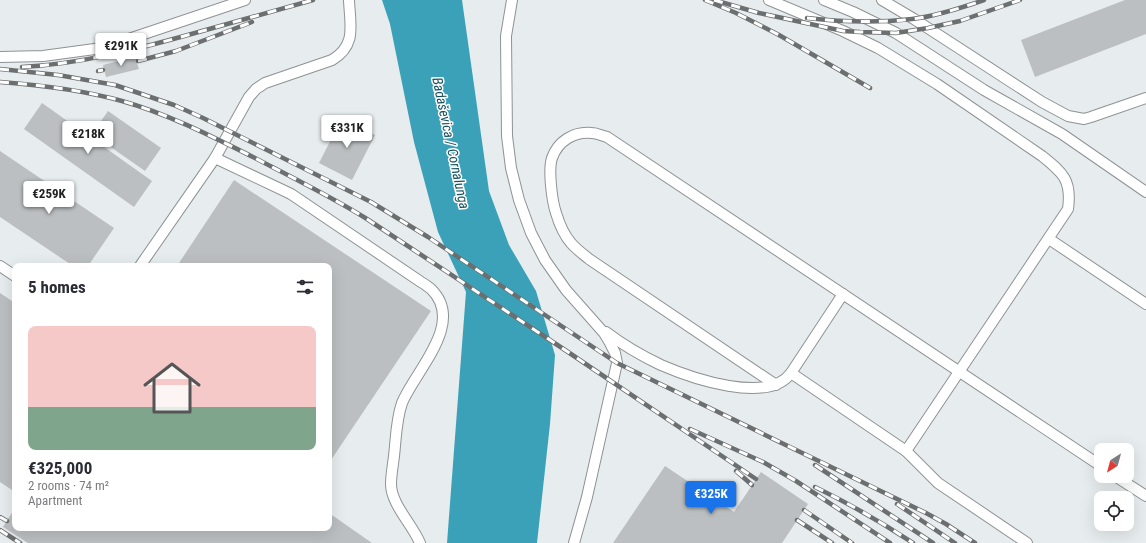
<!DOCTYPE html>
<html lang="en">
<head>
<meta charset="utf-8">
<style>
	body { margin:0; font-family:"Roboto Condensed",sans-serif; background:#f7f7f7; color:#2b2b33; height:100vh; display:flex; flex-direction:column; font-size:15px; white-space:nowrap }
	* { box-sizing:border-box; margin:0 }
	p { font-size:13px; color:#7c7c81 }
	.icon { flex:none; width:22px; height:22px; fill:none; stroke:currentColor; stroke-width:2; stroke-linecap:round; stroke-linejoin:round }
	.map { position:relative; flex:1; overflow:hidden }
	.side { position:absolute; left:12px; top:263px; width:320px; height:268px; display:flex; flex-direction:column; background:#fff; border-radius:8px; box-shadow:0 4px 16px #0002 }
	.side>* { flex:none }
	.needle { width:26px; rotate:216deg }
	.fabs { position:absolute; left:1094px; top:443px; display:grid; gap:8px }
	.fabs a { display:grid; place-items:center; width:40px; height:40px; border-radius:8px; background:#fff; box-shadow:0 4px 16px #0002; font-size:20px }
	.price { position:absolute; translate:-50% -34px; padding:0 9px; border-radius:4px; background:#fff; color:#222; font-size:13px; line-height:26px; filter:drop-shadow(0 1px 2px #0008) }
	.price::after { content:''; position:absolute; left:50%; top:24px; width:12px; height:9px; margin-left:-6px; background:inherit; clip-path:polygon(0 0,100% 0,50% 100%) }
	.price.active { background:#1a73e8; color:#fff }
	ul { padding:0; list-style:none }
	li { display:grid; align-content:center; gap:8px; height:212px; padding:0 16px }
	li+li { border-top:1px solid #e1e1e2 }
	li span { display:grid; place-items:center; height:124px; border-radius:8px; color:#555 }
	li>.icon { margin-inline-start:auto }
	span .icon { width:72px; height:72px; fill:#fffc; stroke-width:1 }
	li b { font-size:17px }
	h2 { display:flex; justify-content:space-between; align-items:center; height:48px; padding:0 16px; font-size:17px }
	.map>svg:first-child { display:block }
</style>
</head>
<body>
<div class="map">
<svg width="1146" height="543" viewBox="0 0 1146 543">
	<rect width="100%" height="100%" fill="#e7ecee"/>
	<path fill="#3ba1b9" d="M 382,0 L 462,0 L 489,191 L 509,245 L 536,291 L 555,355 L 550,424 L 537,543 L 447,543 L 466,292 L 438,232 L 414,142 L 390,24 Z"/>
	<g fill="#bbbfc1">
		<path d="M 1125,0 L 1146,0 L 1146,34 L 1035,77 L 1021,40 Z"/>
		<path d="M 135,57 L 139,69 L 106,77 L 103,65 Z"/>
		<path d="M 42,103 L 152,181 L 134,207 L 24,129 Z"/>
		<path d="M 108,111 L 161,148 L 145,171 L 92,134 Z"/>
		<path d="M 342,118 L 375,135 L 352,180 L 319,163 Z"/>
		<path d="M 0,151 L 114,228 L 88,266 L 73,266 L 0,217 Z"/>
		<path d="M 234,180 L 431,311 L 329,463 L 329,266 L 177,266 Z"/>
		<path d="M 0,293 L 15,303 L 15,492 L 0,482 Z"/>
		<path d="M 665,466 L 734,512 L 761,472 L 808,504 L 782,543 L 613,543 Z"/>
		<path d="M 15,508 L 15,528 L 329,528 L 329,513 L 372,543 L 28,543 L 3,527 Z"/>
	</g>
	<g fill="none" stroke-linecap="round" stroke-linejoin="round">
		<defs>
			<g id="lane">
				<path d="M 512,0 L 506,36 L 507,136 L 511,168 L 519,200 L 531,233 L 545,260 L 566,290 L 604,333 L 610,343 L 615,353 L 617,363 L 587,497 L 574,543"/>
				<path d="M 769,0 L 843,31 L 878,48 L 937,84 L 1042,156 C 1063,173 1072,180 1068,209 L 906,451"/>
				<path d="M 824,0 L 853,12 L 896,33 L 984,90 L 1062,134 L 1146,192"/>
				<path d="M 882,0 L 914,19 L 1042,102 L 1068,116 L 1084,119 L 1091,117 L 1146,98"/>
				<path d="M 0,57 L 43,56 L 102,48 L 245,0"/>
				<path d="M 215,158 L 249,97 L 256,89 L 265,83 L 332,60 C 357,45 350,25 349,0"/>
				<path d="M 1049,239 L 1146,304"/>
				<path d="M 0,266 L 15,276"/>
				<path d="M 140,266 L 215,158 L 291,194 L 421,282 C 425,284 428,287 431,289 C 466,323 415,371 402,403 C 396,420 396,439 394,456 C 393,465 391,475 391,484 C 391,504 412,524 420,543"/>
				<path d="M 606,332 C 623,345 642,356 661,365 C 691,378 768,405 791,373 L 906,451 L 938,483 L 1027,543"/>
				<path d="M 791,373 L 843,294"/>
				<path d="M 776,385 L 589,259 C 583,254 576,249 571,243 C 564,235 559,223 556,213 C 552,201 548,170 552,158 C 558,141 574,131 592,133 C 597,133 602,136 607,137 L 1101,466"/>
				<path d="M 1115,476 L 1146,496"/>
			</g>
		</defs>
		<use href="#lane" stroke="#8e9294" stroke-width="12"/>
		<use href="#lane" stroke="#fff" stroke-width="10"/>
		<defs>
			<g id="rail">
				<path d="M 705,0 L 736,13 L 779,35 L 870,88"/>
				<path d="M 714,0 L 759,13 L 843,31 L 860,32 L 896,33 L 928,28 L 960,21 L 1020,0"/>
				<path d="M 807,18 C 842,22 877,23 912,19 C 936,16 961,8 984,0"/>
				<path d="M 138,61 L 176,51 L 252,22"/>
				<path d="M 22,67 C 81,64 138,49 195,33 C 234,22 274,11 313,0"/>
				<path d="M 0,69 L 58,75 L 115,85 L 174,105 L 203,118 L 371,202 L 428,237 L 617,363 L 926,513 L 946,524 L 975,543"/>
				<path d="M 98,71 L 103,70"/>
				<path d="M 0,82 C 41,85 82,90 122,101 C 168,114 211,136 253,157 C 291,177 330,196 367,219 L 565,350 L 756,479"/>
				<path d="M 690,429 L 763,462 L 796,481 L 890,543"/>
				<path d="M 815,465 L 933,543"/>
				<path d="M 736,471 L 752,485"/>
				<path d="M 815,487 C 850,504 881,522 913,543"/>
				<path d="M 897,504 L 955,543"/>
				<path d="M 804,510 L 852,543"/>
				<path d="M 0,517 L 7,521"/>
				<path d="M 797,520 L 832,543"/>
				<path d="M 0,530 L 20,543"/>
			</g>
		</defs>
		<use href="#rail" stroke="#6c6f70" stroke-width="4.5"/>
		<use href="#rail" stroke="#fff" stroke-width="3" stroke-dasharray="9" stroke-linecap="butt"/>
	</g>
	<g text-anchor="middle" dominant-baseline="central" stroke-width="3" stroke-linejoin="round" paint-order="stroke">
		<g font-size="14" font-style="italic" fill="#18515e" stroke="#fff">
			<text transform="translate(451 143) rotate(78)">Badaševica / Cornalunga</text>
		</g>
	</g>
</svg>
<div class="fabs">
<a><svg class="needle" viewBox="-14 -14 28 28"><path d="M0-13l5 13h-10z" fill="#e53935"/><path d="M0 13l5-13h-10z" fill="#7c7c81"/></svg></a>
<a><svg class="icon" aria-label="locate" viewBox="0 0 24 24"><circle cx="12" cy="12" r="6"/><path d="M12 2v4M12 18v4M2 12h4M18 12h4"/></svg></a>
</div>
<b class="price" style="left:121px;top:67px">€291K</b>
<b class="price" style="left:347px;top:149px">€331K</b>
<b class="price" style="left:88px;top:155px">€218K</b>
<b class="price" style="left:49px;top:215px">€259K</b>
<b class="price active" style="left:711px;top:515px">€325K</b>
<section class="side">
<h2>5 homes<svg class="icon" aria-label="filters" viewBox="0 0 24 24"><path d="M4 7h16M4 17h16"/><circle cx="9" cy="7" r="2"/><circle cx="15" cy="17" r="2"/></svg></h2>
<ul>
<li><span style="background:linear-gradient(#f6c9c9 65%,#7fa58c 0)"><svg class="icon" aria-label="home" viewBox="0 0 24 24"><path d="M3 11l9-7 9 7M6 9v11h12V9"/></svg></span><div><b>€325,000</b><p>2 rooms · 74 m²</p><p>Apartment</p></div></li>
</ul>
</section>
</div>
</body>
</html>
